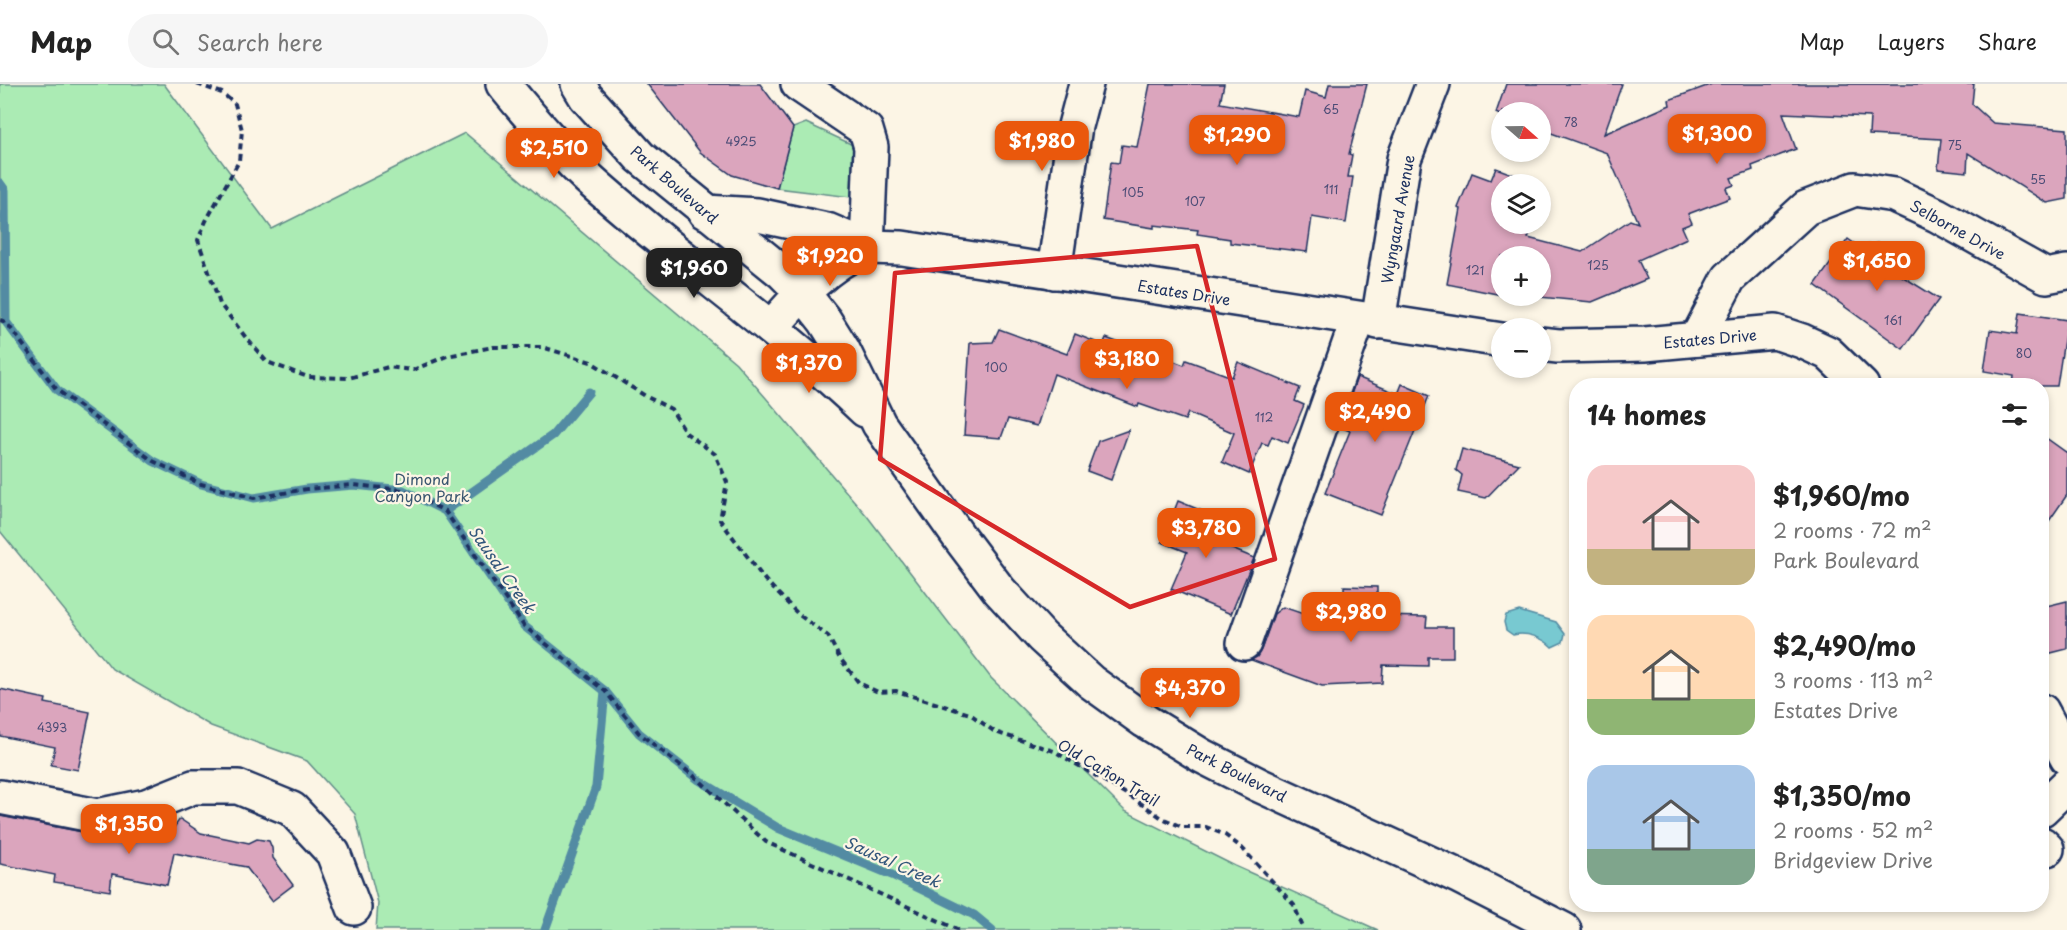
<!DOCTYPE html>
<html lang="en">
<head>
<meta charset="utf-8">
<style>
	body { margin:0; font-family:"Playpen Sans",sans-serif; background:#f6f6f6; color:#222; height:100vh; display:flex; flex-direction:column; font-size:22px; white-space:nowrap }
	* { box-sizing:border-box; margin:0 }
	p { font-size:20px; color:#767676 }
	.icon { flex:none; width:33px; height:33px; fill:none; stroke:currentColor; stroke-width:2; stroke-linecap:round; stroke-linejoin:round }
	.map { position:relative; flex:1; overflow:hidden }
	.sheet { position:absolute; left:1569px; top:294px; width:480px; height:534px; display:flex; flex-direction:column; background:#fff; border-radius:24px; box-shadow:0 3px 9px #0003 }
	.sheet>* { flex:none }
	.needle { width:39px; rotate:110deg }
	.buttons { position:absolute; left:1491px; top:18px; display:grid; gap:12px }
	.buttons a { display:grid; place-items:center; width:60px; height:60px; border-radius:50%; background:#fff; box-shadow:0 3px 9px #0003; font-size:30px }
	.price { position:absolute; translate:-50% -51px; padding:0 14px; border-radius:12px; background:#ea580c; color:#fff; font-size:20px; line-height:39px; filter:drop-shadow(0 2px 3px #0008) }
	.price::after { content:''; position:absolute; left:50%; top:36px; width:18px; height:14px; margin-left:-9px; background:inherit; clip-path:polygon(0 0,100% 0,50% 100%) }
	.price.current { background:#222; color:#fff }
	ul { padding:0; list-style:none }
	li { display:flex; align-items:center; gap:18px; height:150px; padding:0 18px }
	li span { display:grid; place-items:center; flex:none; width:168px; height:120px; border-radius:18px; color:#555 }
	li>.icon { margin-inline-start:auto }
	span .icon { width:72px; height:72px; fill:#fffc; stroke-width:1 }
	li b { font-size:26px }
	h2 { display:flex; justify-content:space-between; align-items:center; height:72px; padding:0 18px; font-size:26px }
	header { display:flex; align-items:center; gap:36px; box-sizing:border-box; height:84px; padding:0 30px; background:#fff; border-bottom:2px solid #e0e0e0 }
	header strong { font-size:28px }
	nav { display:flex; gap:33px; margin-inline-start:auto; font-size:21px }
	.search { width:420px; height:54px; background:#f6f6f6; display:flex; align-items:center; gap:15px; box-sizing:border-box; padding:0 21px; border-radius:33px; color:#767676; font-size:22px }
	.map>svg:first-child { display:block }
</style>
</head>
<body>
<header>
<strong>Map</strong>
<div class="search"><svg class="icon" aria-label="search" viewBox="0 0 24 24"><circle cx="10" cy="10" r="6"/><path d="M15 15l6 6"/></svg>Search here</div>
<nav><a>Map</a><a>Layers</a><a>Share</a></nav>
</header>
<div class="map">
<svg width="2067" height="846" viewBox="0 0 2067 846">
	<rect width="100%" height="100%" fill="#fcf5e5"/>
	<filter id="ink" filterUnits="userSpaceOnUse"><feTurbulence type="fractalNoise" baseFrequency=".0167" numOctaves="2"/><feDisplacementMap in="SourceGraphic" scale="12" xChannelSelector="R" yChannelSelector="G"/><feConvolveMatrix kernelMatrix="1 2 1 2 8 2 1 2 1" color-interpolation-filters="sRGB"/></filter>
	<g filter="url(#ink)">
		<g fill="#abebb4" stroke="#638d89" stroke-width="1.5">
			<path d="M 0,0 L 164,0 L 272,145 L 465,49 L 736,279 L 867,432 L 991,594 L 1125,727 L 1235,782 L 1378,846 L 376,846 L 378,819 L 355,730 L 307,677 L 211,642 L 112,585 L 0,447 Z"/>
			<path d="M 806,39 L 853,61 L 851,113 L 777,104 L 793,44 Z"/>
		</g>
		<path fill="#78c9d1" stroke="#538ba3" stroke-width="1.5" d="M 1519,527 L 1556,538 L 1565,550 L 1563,558 L 1552,563 C 1542,553 1527,548 1513,551 L 1506,546 L 1504,538 L 1506,531 Z"/>
		<g fill="none" stroke-linecap="round" stroke-linejoin="round">
			<g stroke="#538ba3" stroke-width="9">
				<path d="M 0,99 L 5,106 L 6,238 L 57,306 L 153,377 L 201,400 L 254,414 L 307,405 L 354,401 L 403,406 L 445,427 L 524,542 L 605,607 L 639,649 L 699,696 L 778,744 L 892,791 L 974,831 L 992,846"/>
				<path d="M 445,427 L 553,351 L 589,308"/>
				<path d="M 545,846 L 596,703 L 605,607"/>
			</g>
		</g>
		<g fill="#dba5bd" stroke="#1b2f5e" stroke-width="1.5">
			<path d="M 647,0 L 760,0 L 793,44 L 777,104 L 732,91 L 700,68 Z"/>
			<path d="M 1150,0 L 1224,0 L 1220,19 L 1299,33 L 1305,7 L 1326,13 L 1329,0 L 1367,0 L 1349,70 L 1352,71 L 1348,93 L 1353,93 L 1346,139 L 1312,133 L 1307,168 L 1230,159 L 1230,155 L 1197,150 L 1198,146 L 1154,141 L 1154,144 L 1103,136 L 1111,78 L 1119,79 L 1122,61 L 1137,63 Z"/>
			<path d="M 1506,0 L 1622,0 L 1604,50 L 1670,21 L 1669,16 L 1712,0 L 1974,0 L 1972,20 L 1993,39 L 2067,45 L 2067,115 L 2047,119 L 1968,69 L 1967,88 L 1938,85 L 1941,55 L 1869,51 L 1870,33 L 1783,29 L 1796,65 L 1752,82 L 1753,86 L 1731,94 L 1734,101 L 1726,104 L 1730,114 L 1688,130 L 1692,139 L 1682,143 L 1687,154 L 1638,176 L 1647,195 L 1592,218 L 1529,212 L 1528,216 L 1503,212 L 1540,212 L 1540,172 L 1502,172 L 1502,211 L 1447,200 L 1461,125 L 1458,124 L 1472,89 L 1491,96 L 1496,84 L 1539,100 L 1502,100 L 1502,140 L 1534,140 L 1528,154 L 1582,168 L 1630,136 L 1638,139 L 1607,69 L 1540,45 L 1540,28 L 1502,28 L 1502,32 L 1496,29 Z"/>
			<path d="M 1848,155 L 1858,162 L 1879,159 L 1886,166 L 1889,184 L 1939,215 L 1903,265 L 1815,201 Z"/>
			<path d="M 2020,229 L 2067,236 L 2057,302 L 2013,302 L 2014,292 L 1984,287 L 1990,246 L 2017,250 Z"/>
			<path d="M 999,245 L 1067,270 L 1075,250 L 1103,261 L 1106,254 L 1152,271 L 1153,269 L 1184,281 L 1186,276 L 1232,293 L 1238,278 L 1300,304 L 1295,317 L 1304,321 L 1288,359 L 1272,352 L 1268,361 L 1262,359 L 1249,390 L 1222,378 L 1234,349 L 1188,329 L 1185,336 L 1139,320 L 1138,323 L 1054,290 L 1037,342 L 1008,335 L 1001,354 L 964,351 L 970,259 L 993,258 Z"/>
			<path d="M 1357,293 L 1398,310 L 1402,300 L 1429,312 L 1381,431 L 1325,409 L 1350,347 L 1340,343 Z"/>
			<path d="M 1129,346 L 1111,396 L 1087,387 L 1098,357 Z"/>
			<path d="M 2042,351 L 2067,369 L 2067,411 L 2042,447 Z"/>
			<path d="M 1462,365 L 1519,380 L 1486,414 L 1458,408 L 1462,391 L 1456,386 Z"/>
			<path d="M 1178,417 L 1229,438 L 1220,460 L 1254,474 L 1231,530 L 1171,505 L 1187,468 L 1162,458 Z"/>
			<path d="M 1344,502 L 1377,503 L 1377,532 L 1427,533 L 1426,543 L 1453,543 L 1453,573 L 1428,573 L 1428,582 L 1383,581 L 1382,599 L 1322,602 L 1251,576 L 1257,573 L 1261,566 L 1274,530 L 1283,523 L 1345,544 Z"/>
			<path d="M 2067,517 L 2067,565 L 2047,570 L 2042,549 L 2042,523 Z"/>
			<path d="M 0,605 L 46,615 L 45,619 L 90,628 L 78,686 L 51,681 L 55,663 L 0,652 Z"/>
			<path d="M 0,732 L 93,750 L 133,755 L 135,750 L 165,756 L 180,735 L 201,749 L 249,759 L 257,755 L 269,757 L 272,764 L 273,774 L 293,801 L 272,817 L 246,783 L 174,769 L 167,801 L 112,790 L 110,807 L 54,798 L 55,791 L 0,780 Z"/>
		</g>
		<g fill="none" stroke-linecap="round" stroke-linejoin="round">
			<defs>
				<g id="minor">
					<path d="M 798,0 L 866,46 L 871,63 L 867,163"/>
					<path d="M 705,128 L 758,131 L 827,146 L 867,163 L 902,164 L 1502,256"/>
					<path d="M 1054,188 L 1075,42 L 1086,0"/>
					<path d="M 1378,238 L 1404,75 L 1433,0"/>
					<path d="M 771,244 C 799,211 827,181 867,163"/>
					<path d="M 1697,255 L 1729,194 L 1806,124 L 1855,105 L 1894,111 L 1937,131 L 2046,192 L 2067,188"/>
					<path d="M 1540,260 L 1558,262 L 1645,260 L 1775,248 L 1802,257 L 1828,269 L 1862,302"/>
					<path d="M 1244,559 L 1358,235"/>
					<path d="M 2042,627 L 2067,674"/>
					<path d="M 0,713 L 97,732 L 146,722 L 193,703 L 238,703 L 292,725 L 333,769 L 354,824"/>
					<path d="M 2042,725 L 2067,701"/>
					<path d="M 2042,760 L 2047,765"/>
				</g>
				<g id="major">
					<path d="M 503,0 C 530,33 558,66 589,95 C 678,175 778,243 865,326"/>
					<path d="M 578,0 L 586,13 L 640,73 L 783,189 L 802,208 L 825,237 L 843,266 L 879,340 L 959,453 L 999,506 L 1042,553 L 1091,598 L 1145,637 L 1202,672 L 1259,701 L 1460,793 L 1564,846"/>
				</g>
			</defs>
			<use href="#minor" stroke="#1b2f5e" stroke-width="38"/>
			<use href="#major" stroke="#1b2f5e" stroke-width="38"/>
			<g stroke="#1b2f5e" stroke-width="4" stroke-dasharray="6 4.5" stroke-linecap="butt">
				<path d="M 197,0 L 222,9 L 235,20 L 242,46 L 239,77 L 206,137 L 198,156 L 220,220 L 247,255 L 267,278 L 308,293 L 349,294 L 388,283 L 413,286 L 447,272 L 493,263 L 542,263 L 591,278 L 647,313 L 671,325 L 686,349 L 715,370 L 727,398 L 720,436 L 765,496 L 799,531 L 828,552 L 839,573 L 859,599 L 878,608 L 896,607 L 970,630 L 995,648 L 1054,667 L 1133,714 L 1162,734 L 1182,743 L 1206,743 L 1225,751 L 1242,764 L 1294,821 L 1304,846"/>
				<path d="M 0,236 L 6,238 L 57,306 L 153,377 L 201,400 L 254,414 L 307,405 L 354,401 L 403,406 L 445,427 L 524,542 L 605,607 L 639,649 L 699,696 L 766,758 L 959,846"/>
			</g>
			<use href="#minor" stroke="#fcf5e5" stroke-width="33"/>
			<use href="#major" stroke="#fcf5e5" stroke-width="33"/>
		</g>
	</g>
	<path fill="none" stroke="#d62828" stroke-width="4.5" stroke-linejoin="round" d="M 1197,162 L 1275,475 L 1130,523 L 880,375 L 895,189 Z"/>
	<g text-anchor="middle" dominant-baseline="central" stroke-width="4.5" stroke-linejoin="round" paint-order="stroke">
		<g font-size="12" fill="#4b4c76">
			<text x="1331" y="25">65</text>
			<text x="1571" y="38">78</text>
			<text x="741" y="57">4925</text>
			<text x="1955" y="61">75</text>
			<text x="2038" y="95">55</text>
			<text x="1331" y="105">111</text>
			<text x="1133" y="108">105</text>
			<text x="1195" y="117">107</text>
			<text x="1598" y="181">125</text>
			<text x="1475" y="186">121</text>
			<text x="1893" y="236">161</text>
			<text x="2024" y="269">80</text>
			<text x="996" y="283">100</text>
			<text x="1264" y="333">112</text>
			<text x="52" y="643">4393</text>
		</g>
		<g font-size="15" fill="#1b2f5e" stroke="#fcf5e5">
			<text transform="translate(675 100) rotate(41)">Park Boulevard</text>
			<text transform="translate(1397 135) rotate(-80)">Wyngaard Avenue</text>
			<text transform="translate(1958 145) rotate(29)">Selborne Drive</text>
			<text transform="translate(1184 208) rotate(9)">Estates Drive</text>
			<text transform="translate(1710 254) rotate(-5)">Estates Drive</text>
			<text transform="translate(1109 688) rotate(31)">Old Cañon Trail</text>
			<text transform="translate(1237 688) rotate(27)">Park Boulevard</text>
		</g>
		<g font-size="15" fill="#38556f" stroke="#fcf5e5">
			<text x="422" y="394">Dimond<tspan x="422" dy="17">Canyon Park</tspan></text>
		</g>
		<g font-size="16" font-style="italic" fill="#32567b" stroke="#fcf5e5">
			<text transform="translate(503 485) rotate(55)">Sausal Creek</text>
			<text transform="translate(893 777) rotate(24)">Sausal Creek</text>
		</g>
	</g>
</svg>
<div class="buttons">
<a><svg class="needle" viewBox="-14 -14 28 28"><path d="M0-13l5 13h-10z" fill="#e53935"/><path d="M0 13l5-13h-10z" fill="#767676"/></svg></a>
<a><svg class="icon" aria-label="layers" viewBox="0 0 24 24"><path d="M12 4l9 5-9 5-9-5zM3 14l9 5 9-5"/></svg></a>
<a>+</a>
<a>−</a>
</div>
<b class="price" style="left:1717px;top:81px">$1,300</b>
<b class="price" style="left:1237px;top:82px">$1,290</b>
<b class="price" style="left:1042px;top:88px">$1,980</b>
<b class="price" style="left:554px;top:95px">$2,510</b>
<b class="price" style="left:830px;top:203px">$1,920</b>
<b class="price" style="left:1877px;top:208px">$1,650</b>
<b class="price current" style="left:694px;top:215px">$1,960</b>
<b class="price" style="left:1127px;top:306px">$3,180</b>
<b class="price" style="left:809px;top:310px">$1,370</b>
<b class="price" style="left:1375px;top:359px">$2,490</b>
<b class="price" style="left:1206px;top:475px">$3,780</b>
<b class="price" style="left:1351px;top:559px">$2,980</b>
<b class="price" style="left:1190px;top:635px">$4,370</b>
<b class="price" style="left:129px;top:771px">$1,350</b>
<section class="sheet">
<h2>14 homes<svg class="icon" aria-label="filters" viewBox="0 0 24 24"><path d="M4 7h16M4 17h16"/><circle cx="9" cy="7" r="2"/><circle cx="15" cy="17" r="2"/></svg></h2>
<ul>
<li><span style="background:linear-gradient(#f6c9c9 70%,#c2b280 0)"><svg class="icon" aria-label="home" viewBox="0 0 24 24"><path d="M3 11l9-7 9 7M6 9v11h12V9"/></svg></span><div><b>$1,960/mo</b><p>2 rooms · 72 m²</p><p>Park Boulevard</p></div></li>
<li><span style="background:linear-gradient(#ffd9b3 70%,#8fb573 0)"><svg class="icon" aria-label="home" viewBox="0 0 24 24"><path d="M3 11l9-7 9 7M6 9v11h12V9"/></svg></span><div><b>$2,490/mo</b><p>3 rooms · 113 m²</p><p>Estates Drive</p></div></li>
<li><span style="background:linear-gradient(#a9c7e8 70%,#7fa58c 0)"><svg class="icon" aria-label="home" viewBox="0 0 24 24"><path d="M3 11l9-7 9 7M6 9v11h12V9"/></svg></span><div><b>$1,350/mo</b><p>2 rooms · 52 m²</p><p>Bridgeview Drive</p></div></li>
</ul>
</section>
</div>
</body>
</html>
